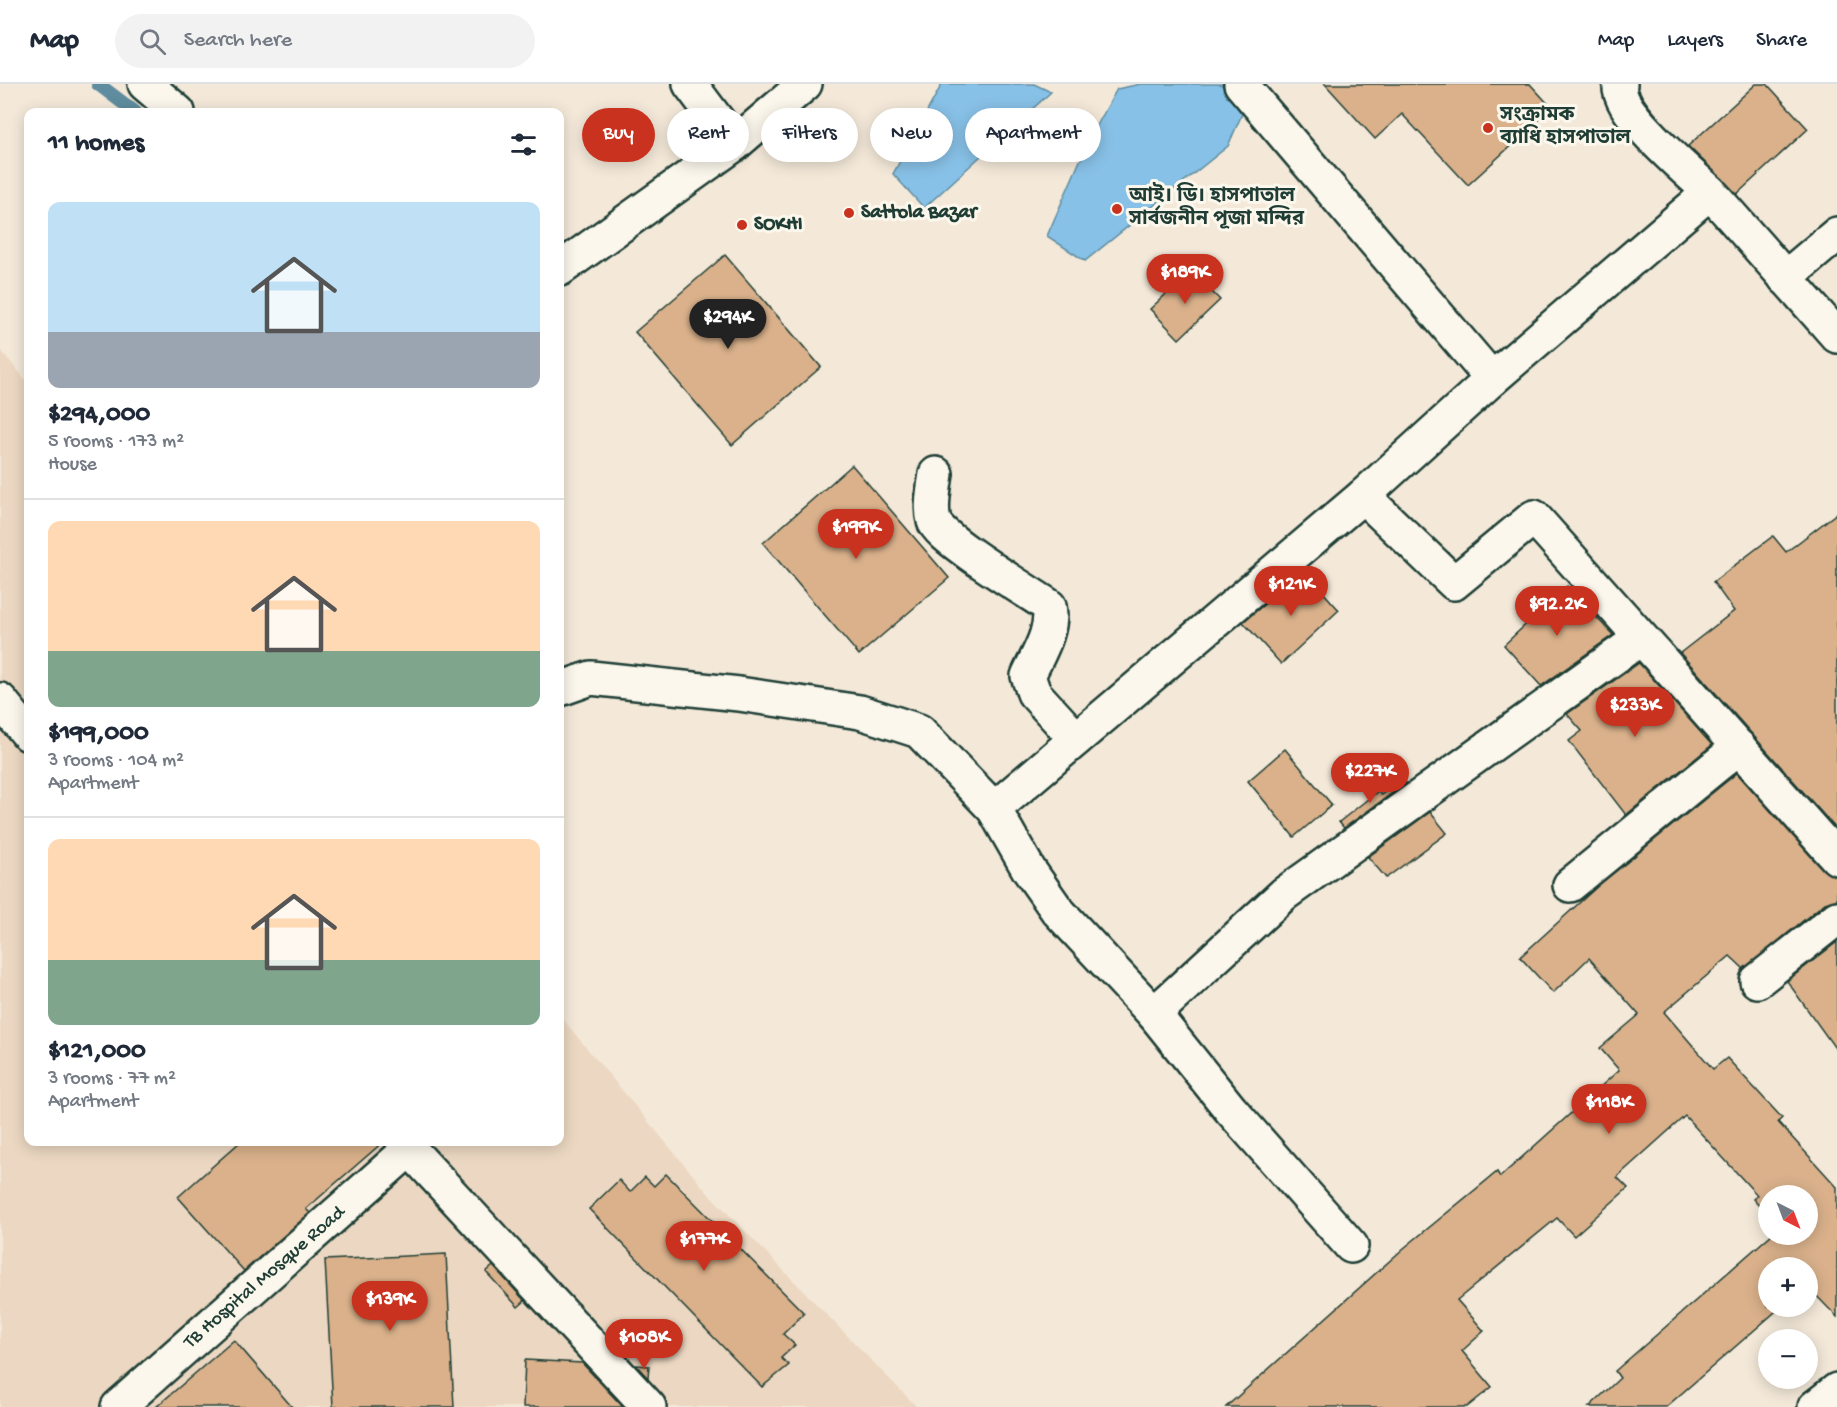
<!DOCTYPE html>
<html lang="en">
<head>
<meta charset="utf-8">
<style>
	body { margin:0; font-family:"Gochi Hand","Noto Sans Bengali",sans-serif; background:#f2f2f3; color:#1f2937; height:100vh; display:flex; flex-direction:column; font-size:22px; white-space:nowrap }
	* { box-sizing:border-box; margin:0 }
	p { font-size:20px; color:#747a83 }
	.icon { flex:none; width:33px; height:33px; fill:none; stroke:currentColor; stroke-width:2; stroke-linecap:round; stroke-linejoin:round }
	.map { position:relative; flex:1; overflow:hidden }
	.drawer { position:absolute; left:24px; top:24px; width:540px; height:1038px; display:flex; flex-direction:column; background:#fff; border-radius:12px; box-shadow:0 3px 15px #0003 }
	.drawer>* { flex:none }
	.hud { position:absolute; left:582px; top:24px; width:570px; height:54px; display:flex; gap:12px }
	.needle { width:39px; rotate:138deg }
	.controls { position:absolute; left:1758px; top:1101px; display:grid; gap:12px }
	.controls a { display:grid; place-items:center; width:60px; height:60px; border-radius:50%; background:#fff; box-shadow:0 3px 15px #0003; font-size:30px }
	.price { position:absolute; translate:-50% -51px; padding:0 14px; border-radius:21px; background:#c8321e; color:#fff; font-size:20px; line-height:39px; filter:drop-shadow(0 2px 3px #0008) }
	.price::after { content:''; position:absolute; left:50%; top:36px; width:18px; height:14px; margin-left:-9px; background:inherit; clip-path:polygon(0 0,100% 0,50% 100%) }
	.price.selected { background:#222; color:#fff }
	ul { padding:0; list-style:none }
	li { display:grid; align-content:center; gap:12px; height:318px; padding:0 24px }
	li+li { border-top:2px solid #e0e1e3 }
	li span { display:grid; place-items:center; height:186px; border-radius:12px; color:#555 }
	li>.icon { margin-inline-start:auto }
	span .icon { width:108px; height:108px; fill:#fffc; stroke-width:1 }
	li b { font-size:26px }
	h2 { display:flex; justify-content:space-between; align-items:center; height:72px; padding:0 24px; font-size:26px }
	.chip { padding:0 21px; border-radius:27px; background:#fff; box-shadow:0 3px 15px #0003; font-size:21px; line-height:54px }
	.chip.selected { background:#c8321e; color:#fff }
	header { display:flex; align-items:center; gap:36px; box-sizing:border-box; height:84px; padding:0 30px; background:#fff; border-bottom:2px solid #e0e1e3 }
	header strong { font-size:28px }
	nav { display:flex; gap:33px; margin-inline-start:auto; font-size:21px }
	.search { width:420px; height:54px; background:#f2f2f3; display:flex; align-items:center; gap:15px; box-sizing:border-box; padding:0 21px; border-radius:33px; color:#747a83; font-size:22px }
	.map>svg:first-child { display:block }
</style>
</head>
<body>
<header>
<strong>Map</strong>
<div class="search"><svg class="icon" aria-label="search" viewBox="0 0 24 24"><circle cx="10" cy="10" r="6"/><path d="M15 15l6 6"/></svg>Search here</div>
<nav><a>Map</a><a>Layers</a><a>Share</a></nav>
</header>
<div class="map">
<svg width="1837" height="1323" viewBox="0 0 1837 1323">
	<rect width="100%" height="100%" fill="#f4e9d9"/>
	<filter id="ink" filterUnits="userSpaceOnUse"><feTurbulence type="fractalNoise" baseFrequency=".0167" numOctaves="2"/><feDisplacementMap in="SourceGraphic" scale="12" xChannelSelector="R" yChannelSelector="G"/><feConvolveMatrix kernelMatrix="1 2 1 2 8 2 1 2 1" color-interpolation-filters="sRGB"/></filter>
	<g filter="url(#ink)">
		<path fill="#ecd8c2" d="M 0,265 L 28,299 L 28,1058 L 560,1058 L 560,932 L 708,1109 L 917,1323 L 0,1323 Z"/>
		<g fill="#88c1e7" stroke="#5e8c9f" stroke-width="1.5">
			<path d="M 942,0 L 1034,0 L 1051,8 L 924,124 L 893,90 Z"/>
			<path d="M 1141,0 L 1221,0 L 1242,30 L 1228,62 L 1085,177 L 1047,152 L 1089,56 L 1117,5 Z"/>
		</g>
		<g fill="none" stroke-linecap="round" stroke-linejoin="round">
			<path stroke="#5e8c9f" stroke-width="14" d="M 98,0 L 135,28"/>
		</g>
		<g fill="#dab18b" stroke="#1f3d34" stroke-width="1.5">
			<path d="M 1325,0 L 1530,0 L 1552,24 L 1468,101 L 1402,30 L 1375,55 Z"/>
			<path d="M 1756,0 L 1767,0 L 1808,45 L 1737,110 L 1688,62 Z"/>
			<path d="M 725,171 L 821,283 L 732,361 L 635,248 Z"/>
			<path d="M 1191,187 L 1220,216 L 1179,255 L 1150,225 Z"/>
			<path d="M 852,381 L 949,494 L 859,571 L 763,459 Z"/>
			<path d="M 1837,429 L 1837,746 L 1680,569 L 1734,527 L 1713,498 L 1773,452 L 1786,468 Z"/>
			<path d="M 1304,487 L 1339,526 L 1281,580 L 1243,538 Z"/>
			<path d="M 1567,502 L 1613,551 L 1541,602 L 1504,561 Z"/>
			<path d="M 1639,579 L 1712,661 L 1626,731 L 1569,657 L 1582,647 L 1567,630 Z"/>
			<path d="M 1285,665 L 1332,721 L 1294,753 L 1248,697 Z"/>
			<path d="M 1737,689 L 1823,786 L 1837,792 L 1837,816 L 1825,819 L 1744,885 L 1730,872 L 1664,928 L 1713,985 L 1727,974 L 1782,1034 L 1778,1038 L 1837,1103 L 1837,1233 L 1808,1203 L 1808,1184 L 1768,1184 L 1768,1222 L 1782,1222 L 1666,1323 L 1589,1323 L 1620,1294 L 1615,1287 L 1772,1150 L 1808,1150 L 1808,1112 L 1768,1112 L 1768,1132 L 1753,1115 L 1757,1111 L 1685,1032 L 1617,1093 L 1628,1104 L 1574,1152 L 1557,1134 L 1457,1216 L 1484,1247 L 1462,1267 L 1492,1303 L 1467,1323 L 1226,1323 L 1404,1164 L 1497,1088 L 1500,1093 L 1619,986 L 1600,964 L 1639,931 L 1589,874 L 1553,909 L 1520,873 L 1600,800 Z"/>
			<path d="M 1402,694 L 1406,699 L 1344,744 L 1339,738 L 1378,707 L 1381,711 Z"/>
			<path d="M 1430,728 L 1447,749 L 1386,794 L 1368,773 Z"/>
			<path d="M 1837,858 L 1837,967 L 1787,897 Z"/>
			<path d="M 240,1058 L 383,1058 L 306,1125 L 310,1129 L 244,1187 L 178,1113 Z"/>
			<path d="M 666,1090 L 804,1229 L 783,1250 L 795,1261 L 781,1274 L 789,1281 L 762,1303 L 589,1125 L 619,1096 L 630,1108 L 645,1093 L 654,1102 Z"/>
			<path d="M 446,1170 L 454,1323 L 333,1323 L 325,1176 Z"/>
			<path d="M 493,1182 L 525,1217 L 518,1223 L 486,1188 Z"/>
			<path d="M 234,1256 L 292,1323 L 156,1323 Z"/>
			<path d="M 525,1276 L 582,1279 L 623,1323 L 523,1323 Z"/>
			<path d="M 636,1281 L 649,1282 L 648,1294 Z"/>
		</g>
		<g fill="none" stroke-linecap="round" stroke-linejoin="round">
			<defs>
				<g id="minor">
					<path d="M 145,0 L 178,28"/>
					<path d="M 690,0 L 735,60"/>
					<path d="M 1241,0 L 1492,295 L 1710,108 L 1837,252"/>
					<path d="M 1620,0 C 1615,27 1690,89 1710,108"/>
					<path d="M 560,185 L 735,60 L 805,0"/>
					<path d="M 1785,194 L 1837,150"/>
					<path d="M 1492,295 L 1363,412 L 1454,499 L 1534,433 L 1837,774"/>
					<path d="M 936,390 C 934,404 930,423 934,437 C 938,454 1029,508 1049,522 C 1054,546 1038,570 1028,592 L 1034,609 L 1076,655"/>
					<path d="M 560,605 L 591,594 L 739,610 L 860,628 L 919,647 L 994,725 L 1029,786 L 1057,826 L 1154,930 L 1231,1026 L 1351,1162"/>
					<path d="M 0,616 L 28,650"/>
					<path d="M 994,725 L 1363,412"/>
					<path d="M 1570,801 L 1739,663"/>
					<path d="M 1757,897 L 1837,834"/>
					<path d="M 1154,930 L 1284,810 L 1641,554"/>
					<path d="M 403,1058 L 649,1323"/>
					<path d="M 118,1323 L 404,1070 L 408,1062"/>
					<path d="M 1815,1323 L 1837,1306"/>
				</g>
			</defs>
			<use href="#minor" stroke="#1f3d34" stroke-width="38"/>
			<use href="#minor" stroke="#fbf7ec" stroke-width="33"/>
		</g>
	</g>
	<g fill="#c8321e" stroke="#fbf7ec" stroke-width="2">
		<circle cx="1488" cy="44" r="6"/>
		<circle cx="1117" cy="125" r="6"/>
		<circle cx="849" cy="129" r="6"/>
		<circle cx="742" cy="141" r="6"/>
	</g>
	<g text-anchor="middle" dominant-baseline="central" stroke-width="6" stroke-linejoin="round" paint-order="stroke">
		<g font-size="20" font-weight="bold" fill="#1f3d34" stroke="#fbf7ec" text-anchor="start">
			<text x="1500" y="32">সংক্রামক<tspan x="1500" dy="23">ব্যাধি হাসপাতাল</tspan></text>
			<text x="1129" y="113">আই। ডি। হাসপাতাল<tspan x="1129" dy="23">সার্বজনীন পূজা মন্দির</tspan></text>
			<text x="861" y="129">Sattola Bazar</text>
			<text x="754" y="141">SOKHI</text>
		</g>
		<g font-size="20" fill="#1f3d34" stroke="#fbf7ec">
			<text transform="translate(265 1194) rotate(-41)">TB Hospital Mosque Road</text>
		</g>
	</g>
</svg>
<div class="controls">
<a><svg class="needle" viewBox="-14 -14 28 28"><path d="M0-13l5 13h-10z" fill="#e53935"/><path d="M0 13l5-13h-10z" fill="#747a83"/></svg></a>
<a>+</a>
<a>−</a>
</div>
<b class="price" style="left:1185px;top:221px">$189K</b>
<b class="price selected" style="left:728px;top:266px">$294K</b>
<b class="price" style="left:856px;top:476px">$199K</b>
<b class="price" style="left:1291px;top:533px">$121K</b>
<b class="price" style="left:1557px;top:553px">$92.2K</b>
<b class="price" style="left:1635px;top:654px">$233K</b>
<b class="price" style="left:1370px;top:720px">$227K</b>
<b class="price" style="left:1609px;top:1051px">$118K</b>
<b class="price" style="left:704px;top:1188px">$177K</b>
<b class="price" style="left:390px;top:1248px">$139K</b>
<b class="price" style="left:644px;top:1286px">$108K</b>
<div class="hud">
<a class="chip selected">Buy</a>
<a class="chip">Rent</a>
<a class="chip">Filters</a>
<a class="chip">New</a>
<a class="chip">Apartment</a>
</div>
<section class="drawer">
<h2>11 homes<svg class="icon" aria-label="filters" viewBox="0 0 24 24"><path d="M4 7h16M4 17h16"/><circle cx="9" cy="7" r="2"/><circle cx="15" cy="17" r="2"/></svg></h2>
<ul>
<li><span style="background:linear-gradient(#bfe0f5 70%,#9aa5b1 0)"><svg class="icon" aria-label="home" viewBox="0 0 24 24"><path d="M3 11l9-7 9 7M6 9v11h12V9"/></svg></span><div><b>$294,000</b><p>5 rooms · 173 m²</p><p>House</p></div></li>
<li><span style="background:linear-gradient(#ffd9b3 70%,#7fa58c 0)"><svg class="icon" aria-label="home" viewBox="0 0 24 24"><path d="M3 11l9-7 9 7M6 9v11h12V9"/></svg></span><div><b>$199,000</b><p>3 rooms · 104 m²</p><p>Apartment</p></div></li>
<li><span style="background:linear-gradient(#ffd9b3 65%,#7fa58c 0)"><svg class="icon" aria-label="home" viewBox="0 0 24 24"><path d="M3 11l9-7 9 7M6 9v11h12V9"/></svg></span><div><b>$121,000</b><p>3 rooms · 77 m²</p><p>Apartment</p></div></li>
</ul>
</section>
</div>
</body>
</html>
